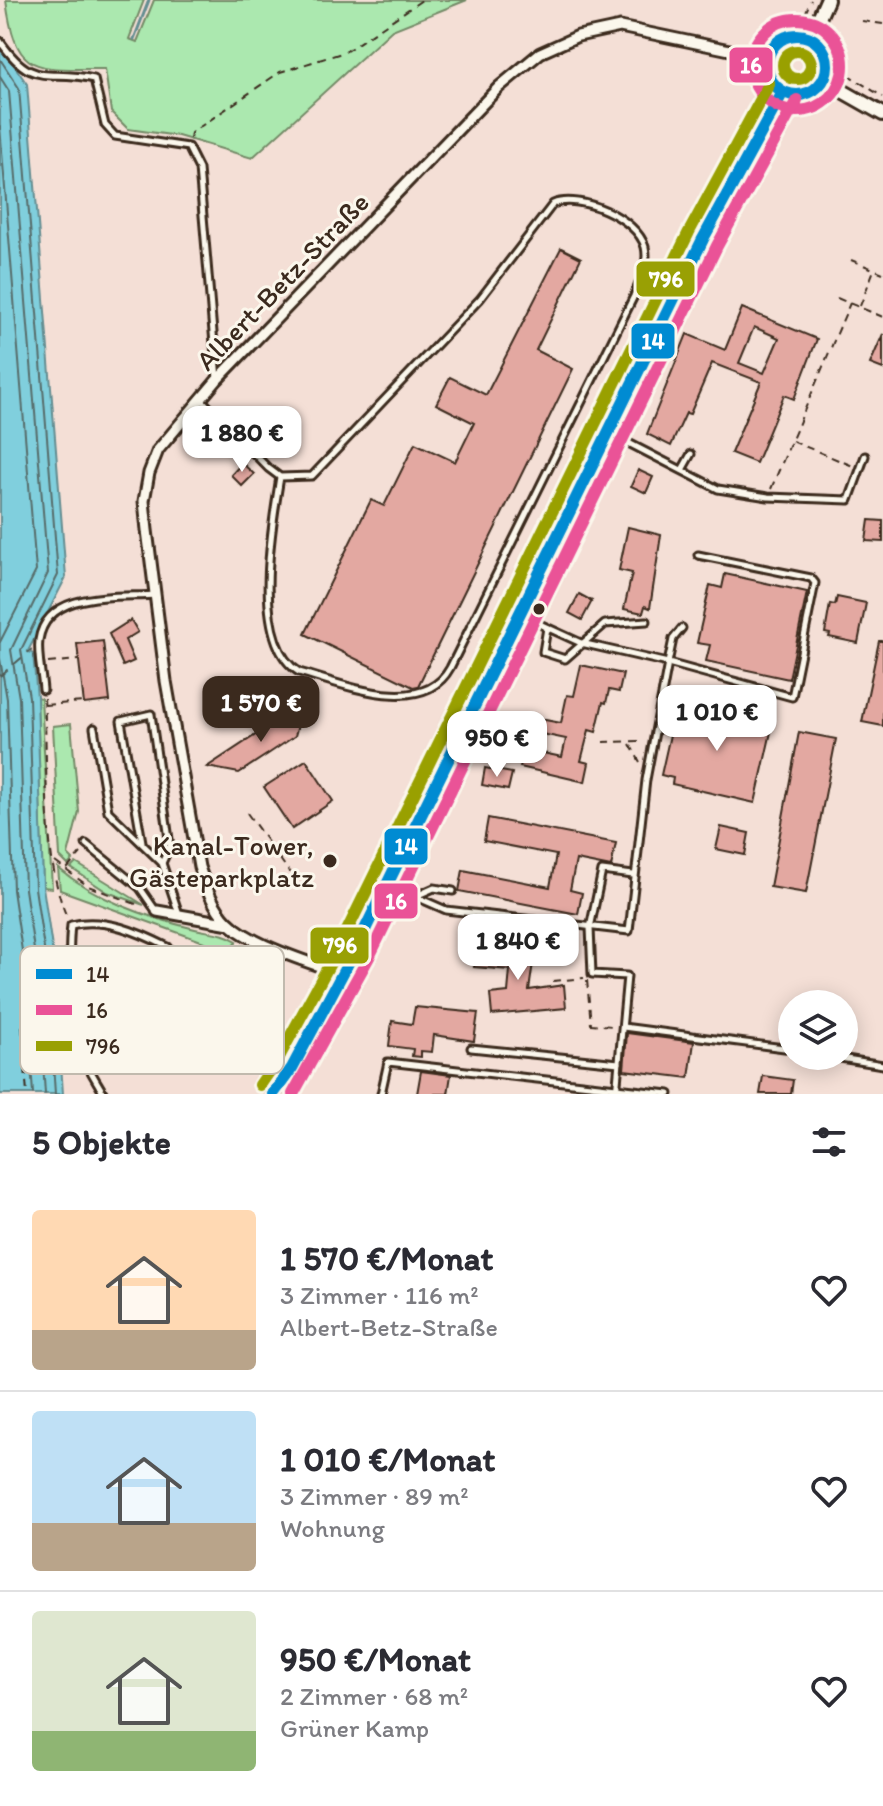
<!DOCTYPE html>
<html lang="de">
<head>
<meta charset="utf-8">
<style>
	body { margin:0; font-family:Itim,sans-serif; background:#f7f7f7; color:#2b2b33; height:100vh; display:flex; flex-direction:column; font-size:30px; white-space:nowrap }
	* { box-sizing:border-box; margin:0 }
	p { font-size:26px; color:#7c7c81 }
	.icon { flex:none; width:44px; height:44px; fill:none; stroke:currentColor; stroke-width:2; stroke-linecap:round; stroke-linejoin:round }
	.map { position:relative; height:1094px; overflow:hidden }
	.panel { display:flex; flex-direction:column; background:#fff; flex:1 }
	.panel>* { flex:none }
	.fabs { position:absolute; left:778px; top:990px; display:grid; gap:16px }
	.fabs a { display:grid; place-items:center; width:80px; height:80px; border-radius:50%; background:#fff; box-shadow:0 4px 20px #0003; font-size:40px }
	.price { position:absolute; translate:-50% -68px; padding:0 18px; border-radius:16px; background:#fff; color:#222; font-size:26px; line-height:52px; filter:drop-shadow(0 2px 4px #0008) }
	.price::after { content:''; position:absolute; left:50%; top:48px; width:24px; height:18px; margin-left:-12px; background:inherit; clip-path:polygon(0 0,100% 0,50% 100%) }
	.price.active { background:#3b2a1e; color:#fff }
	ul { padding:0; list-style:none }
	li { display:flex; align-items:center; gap:24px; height:200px; padding:0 32px }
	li+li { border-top:2px solid #e1e1e2 }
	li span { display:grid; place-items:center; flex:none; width:224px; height:160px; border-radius:8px; color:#555 }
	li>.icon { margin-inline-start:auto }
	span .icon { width:96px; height:96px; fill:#fffc; stroke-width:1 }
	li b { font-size:34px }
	h2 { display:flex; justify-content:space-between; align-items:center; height:96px; padding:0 32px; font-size:34px }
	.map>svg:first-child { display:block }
</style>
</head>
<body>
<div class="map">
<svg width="883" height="1094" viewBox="0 0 883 1094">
	<rect width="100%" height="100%" fill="#f4dfd6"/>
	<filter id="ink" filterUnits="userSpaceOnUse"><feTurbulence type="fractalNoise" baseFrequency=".0125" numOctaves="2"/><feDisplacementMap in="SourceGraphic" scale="16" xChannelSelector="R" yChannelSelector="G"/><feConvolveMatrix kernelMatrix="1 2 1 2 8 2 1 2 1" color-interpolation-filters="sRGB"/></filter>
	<g filter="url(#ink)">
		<g fill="#abe8af" stroke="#738966" stroke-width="2">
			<path d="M 6,0 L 144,0 L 129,39 L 137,42 L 154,0 L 467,0 L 392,30 L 252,158 L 178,136 L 128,129 L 111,112 L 105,69 C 37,68 16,78 6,0 Z"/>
			<path d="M 37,697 L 41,698 L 52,888 L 43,887 Z"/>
			<path d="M 71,724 L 79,812 L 68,855 L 73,860 L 68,865 L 60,857 L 53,726 Z"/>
			<path d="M 76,863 L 144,905 L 107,892 L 71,868 Z"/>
			<path d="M 58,868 C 97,900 146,917 195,929 C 212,933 222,932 237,941 L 229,951 L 60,890 Z"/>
		</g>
		<path fill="#80cfdd" stroke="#648d91" stroke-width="2" d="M 0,45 L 27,84 L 66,577 L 28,651 L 33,654 L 37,697 L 43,887 L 55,968 L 63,1094 L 0,1094 Z"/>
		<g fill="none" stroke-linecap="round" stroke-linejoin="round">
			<g stroke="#576c6a" stroke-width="2">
				<path d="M 0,59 L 19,88 L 58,575 L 21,650 L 29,697 L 35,888 L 47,969 L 55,1094"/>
				<path d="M 0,77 L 9,91 L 48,573 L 11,650 L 19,698 L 25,889 L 37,970 L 45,1094"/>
				<path d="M 0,126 L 36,571 L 0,642"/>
				<path d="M 0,659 L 7,699 L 13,890 L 25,971 L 33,1094"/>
			</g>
			<path stroke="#648d91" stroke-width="3" d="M 134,39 L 149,0"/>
			<path stroke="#505c57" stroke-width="2" stroke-dasharray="10 8" stroke-linecap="butt" d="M 0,676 L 32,649"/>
		</g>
		<g fill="#e3a8a1" stroke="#3b2a1e" stroke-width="2" fill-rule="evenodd">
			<path d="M 561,248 L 581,258 L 536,350 L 573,369 L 418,686 L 413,687 L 305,634 L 371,500 L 384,506 L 415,443 L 455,462 L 474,423 L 436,404 L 450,377 L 486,395 Z"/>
			<path d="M 742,308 L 817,339 L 794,399 L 784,395 L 756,463 L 731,453 L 761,382 L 712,363 L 690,414 L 686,413 L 671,446 L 647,434 L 687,334 L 725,350 ZM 754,327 L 779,338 L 764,373 L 739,363 Z"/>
			<path d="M 883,334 L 883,369 L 870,364 Z"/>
			<path d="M 242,463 L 254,474 L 242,486 L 231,475 Z"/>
			<path d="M 638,470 L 653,477 L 646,493 L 631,486 Z"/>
			<path d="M 869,520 L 883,521 L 883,542 L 866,541 Z"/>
			<path d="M 628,527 L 661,535 L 650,608 L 645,606 L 643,613 L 624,609 L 632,573 L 619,570 Z"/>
			<path d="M 725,574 L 807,592 L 789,679 L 706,661 L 710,645 L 697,643 L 710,585 L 722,588 Z"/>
			<path d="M 579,594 L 592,601 L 582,620 L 569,613 Z"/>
			<path d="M 837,597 L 866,603 L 858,643 L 829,637 L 830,634 L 825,633 L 830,604 L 835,605 Z"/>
			<path d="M 131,620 L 138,632 L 125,640 L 134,661 L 123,666 L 109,634 Z"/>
			<path d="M 103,641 L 110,701 L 84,704 L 77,644 Z"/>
			<path d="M 879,641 L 883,641 L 883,726 L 862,722 Z"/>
			<path d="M 581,665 L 623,674 L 619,692 L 609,690 L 606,703 L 603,702 L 596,732 L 589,730 L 581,761 L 589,763 L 585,782 L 520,767 L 524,749 L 562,757 L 566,739 L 537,733 L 540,719 L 561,723 L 567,695 L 574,696 Z"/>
			<path d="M 304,703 L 295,736 L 268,754 L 239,773 L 207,767 Z"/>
			<path d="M 690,705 L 773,723 L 755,803 L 672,784 L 673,778 L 661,775 L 676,708 L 688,711 Z"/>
			<path d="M 799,732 L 836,739 L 806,893 L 770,887 Z"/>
			<path d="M 306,760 L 333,801 L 292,829 L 264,787 Z"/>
			<path d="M 485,768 L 512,773 L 508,790 L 482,785 Z"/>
			<path d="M 488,818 L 616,843 L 611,867 L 576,860 L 570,890 L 582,893 L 578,914 L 459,891 L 463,870 L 550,887 L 556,855 L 484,841 Z"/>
			<path d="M 721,827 L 749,833 L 745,855 L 716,849 Z"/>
			<path d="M 478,945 L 535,949 L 529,990 L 564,985 L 566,1008 L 492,1015 L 490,994 L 508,992 L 510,970 L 474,967 Z"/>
			<path d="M 415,1007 L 478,1013 L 474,1041 L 434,1035 L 432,1052 L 421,1051 L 421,1057 L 412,1056 L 413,1049 L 389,1046 L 392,1021 L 412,1024 Z"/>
			<path d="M 627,1033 L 694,1042 L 689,1078 L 624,1070 Z"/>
			<path d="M 421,1071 L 451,1075 L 448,1094 L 417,1094 Z"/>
			<path d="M 763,1076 L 793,1080 L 791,1094 L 760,1094 Z"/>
		</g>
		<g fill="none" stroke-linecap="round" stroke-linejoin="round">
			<defs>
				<g id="lane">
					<path d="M 0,41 C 34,90 46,68 94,79 L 105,125 L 115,136 L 188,147 L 199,169 L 217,379"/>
					<path d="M 202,400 L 268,468 L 280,477 L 312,476 L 480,299 L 553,204 C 580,193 637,218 645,247 C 649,264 640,280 634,296 L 450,668 C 423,718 343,684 299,672 C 250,642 272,526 280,477"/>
					<path d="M 611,434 L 718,489 L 768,497 L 849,500 L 865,456"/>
					<path d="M 682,470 L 691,454"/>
					<path d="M 547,628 L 543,652 L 565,659 L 605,624 L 647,621"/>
					<path d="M 682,628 L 673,639 L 668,663 L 792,697 L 815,583 L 811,578 L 698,555"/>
					<path d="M 43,690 C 42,674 37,655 39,640 C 47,589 117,598 156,595"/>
					<path d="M 94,728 L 108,811 L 162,863"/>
					<path d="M 142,842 L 121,721 L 151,714 L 170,846 L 162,863 L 179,914"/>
					<path d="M 86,844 L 140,888 L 156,911"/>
					<path d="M 389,885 L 446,910 L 629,931 L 646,780 L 668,663 L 581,643 L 520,615"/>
					<path d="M 416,896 L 434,888 L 453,891"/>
					<path d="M 74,1006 L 124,1005 L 163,966 L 168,947 C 138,932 105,917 71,925 C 68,952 70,1026 80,1050 C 86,1065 96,1080 104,1094"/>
					<path d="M 623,1027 L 792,1049"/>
					<path d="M 471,1048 L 619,1063"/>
					<path d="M 828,1056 L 883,1065"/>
					<path d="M 381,1094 L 388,1062 L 669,1094"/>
					<path d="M 616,1094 L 627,976 L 592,974 L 590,928 L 602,871 L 633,875"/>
				</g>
				<g id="street">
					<path d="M 157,911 L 230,924"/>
					<path d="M 342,974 C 311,963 251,945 228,922 C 213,907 206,887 199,867 L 166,681 L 147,530 L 144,501 L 149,473 L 158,450 L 217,380 L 499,87 L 540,53 L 578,36 L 620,27 L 768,58"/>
				</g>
				<g id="secondary">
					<circle cx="797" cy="65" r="30"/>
					<path d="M 810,38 L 827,0"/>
					<path d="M 823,80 L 883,114"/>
					<path d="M 273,1094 L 292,1068 L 355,950 L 703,239 L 783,92"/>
				</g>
			</defs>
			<use href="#lane" stroke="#3b2a1e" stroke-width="11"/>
			<use href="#street" stroke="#3b2a1e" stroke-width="15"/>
			<use href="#secondary" stroke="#3b2a1e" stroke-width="18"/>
			<g stroke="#3b2a1e" stroke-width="2" stroke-dasharray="8 6" stroke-linecap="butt">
				<path d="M 805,14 L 811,0"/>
				<path d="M 805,15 C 813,20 825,24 832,31 C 847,48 851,84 832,100 C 820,110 799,112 784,114 L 761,102 C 758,90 750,77 748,66 C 743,34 782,23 805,15 Z"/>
				<path d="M 862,21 L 883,24"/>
				<path d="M 847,74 L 883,97"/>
				<path d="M 190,139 L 191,133 L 280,72 L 345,52 L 422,0"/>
				<path d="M 732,160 L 761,102"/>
				<path d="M 851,260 L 883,273"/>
				<path d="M 837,298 L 883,317"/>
				<path d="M 860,306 L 874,270"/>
				<path d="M 792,441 L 853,466"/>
				<path d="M 771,489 L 850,303"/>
				<path d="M 48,663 L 78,660"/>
				<path d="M 44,698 C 48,760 42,862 67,917"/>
				<path d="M 45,705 L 83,702"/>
				<path d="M 603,742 L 644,741"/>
				<path d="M 630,744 L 640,762"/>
				<path d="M 431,765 L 629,362"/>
				<path d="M 247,813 L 290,873"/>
				<path d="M 55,862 L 88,886 L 141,906"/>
				<path d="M 67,869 L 81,853"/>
				<path d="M 266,973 L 268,958"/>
				<path d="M 587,980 L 591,1024 L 612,1026"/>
				<path d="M 553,981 L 584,978"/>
				<path d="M 22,1026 L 27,1094"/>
			</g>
			<use href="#lane" stroke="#fbf7ec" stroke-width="5"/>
			<use href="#street" stroke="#fbf7ec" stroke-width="9"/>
			<use href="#secondary" stroke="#fbf7ec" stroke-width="12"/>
			<defs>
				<g id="bus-1">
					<circle cx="797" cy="65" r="30"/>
					<path d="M 273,1094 L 292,1068 L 355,950 L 703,239 L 783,92"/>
				</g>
				<g id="bus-2">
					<circle cx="797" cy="65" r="46"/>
					<path d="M 293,1094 L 369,957 L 717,246 L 797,100"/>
				</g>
				<g id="bus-3">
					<circle cx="797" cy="65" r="14"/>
					<path d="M 260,1085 L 278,1059 L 341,943 L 689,232 L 769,84"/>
				</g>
			</defs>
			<use href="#bus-1" stroke="#fbf7ec" stroke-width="18"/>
			<use href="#bus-2" stroke="#fbf7ec" stroke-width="18"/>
			<use href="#bus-3" stroke="#fbf7ec" stroke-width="18"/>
			<use href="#bus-1" stroke="#008bd2" stroke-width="12"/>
			<use href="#bus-2" stroke="#ea5297" stroke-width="12"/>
			<use href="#bus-3" stroke="#99a004" stroke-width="12"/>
		</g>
	</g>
	<g fill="#3b2a1e" stroke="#fbf7ec" stroke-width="3">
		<circle cx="539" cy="609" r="7"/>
		<circle cx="330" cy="861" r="8"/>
	</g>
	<g text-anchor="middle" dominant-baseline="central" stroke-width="6" stroke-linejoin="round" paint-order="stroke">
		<g font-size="28" fill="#3b2a1e" stroke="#fbf7ec">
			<text transform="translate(282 281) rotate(-46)">Albert-Betz-Straße</text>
		</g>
		<g font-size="28" fill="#3b2a1e" stroke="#fbf7ec" text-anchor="end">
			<text x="314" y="845">Kanal-Tower,<tspan x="314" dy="32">Gästeparkplatz</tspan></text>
		</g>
	</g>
	<rect x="20" y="946" width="264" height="128" rx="12" fill="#fbf7ec" stroke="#c1baae" stroke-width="2"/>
	<rect x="36" y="969" width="36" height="10" fill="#008bd2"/>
	<rect x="36" y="1005" width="36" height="10" fill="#ea5297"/>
	<rect x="36" y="1041" width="36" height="10" fill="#99a004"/>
	<g font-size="22" fill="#3b2a1e">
		<text x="86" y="982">14</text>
		<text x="86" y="1018">16</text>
		<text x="86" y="1054">796</text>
	</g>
	<g stroke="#fbf7ec" stroke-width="3">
		<rect x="728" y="46" width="46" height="38" rx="8" fill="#ea5297"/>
		<rect x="635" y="260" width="61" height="38" rx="8" fill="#99a004"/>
		<rect x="630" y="322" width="46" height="38" rx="8" fill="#008bd2"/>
		<rect x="383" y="827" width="46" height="39" rx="8" fill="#008bd2"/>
		<rect x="373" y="882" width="46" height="38" rx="8" fill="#ea5297"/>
		<rect x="309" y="926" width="61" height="39" rx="8" fill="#99a004"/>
	</g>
	<g font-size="22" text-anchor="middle" font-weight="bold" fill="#fff">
		<text x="751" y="73">16</text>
		<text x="666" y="287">796</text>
		<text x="653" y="349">14</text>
		<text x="406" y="854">14</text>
		<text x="396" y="909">16</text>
		<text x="340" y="953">796</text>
	</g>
</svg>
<div class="fabs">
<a><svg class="icon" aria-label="layers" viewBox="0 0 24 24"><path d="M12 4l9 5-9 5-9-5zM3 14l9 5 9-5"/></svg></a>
</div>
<b class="price" style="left:242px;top:474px">1 880 €</b>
<b class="price active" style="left:261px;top:744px">1 570 €</b>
<b class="price" style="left:717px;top:753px">1 010 €</b>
<b class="price" style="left:497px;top:779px">950 €</b>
<b class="price" style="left:518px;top:982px">1 840 €</b>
</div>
<section class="panel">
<h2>5 Objekte<svg class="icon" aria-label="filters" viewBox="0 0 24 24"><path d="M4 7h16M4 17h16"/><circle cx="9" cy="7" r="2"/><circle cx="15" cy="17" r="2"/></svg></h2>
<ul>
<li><span style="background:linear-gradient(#ffd9b3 75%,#b9a48a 0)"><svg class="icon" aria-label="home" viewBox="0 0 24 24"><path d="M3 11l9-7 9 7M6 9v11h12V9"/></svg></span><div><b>1 570 €/Monat</b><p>3 Zimmer · 116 m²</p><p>Albert-Betz-Straße</p></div><svg class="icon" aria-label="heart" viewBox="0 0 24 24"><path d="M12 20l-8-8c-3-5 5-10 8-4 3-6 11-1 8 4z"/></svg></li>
<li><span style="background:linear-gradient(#bfe0f5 70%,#b9a48a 0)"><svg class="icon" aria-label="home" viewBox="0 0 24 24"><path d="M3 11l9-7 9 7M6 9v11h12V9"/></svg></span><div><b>1 010 €/Monat</b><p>3 Zimmer · 89 m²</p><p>Wohnung</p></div><svg class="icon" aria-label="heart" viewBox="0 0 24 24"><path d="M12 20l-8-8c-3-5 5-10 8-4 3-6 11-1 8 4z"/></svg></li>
<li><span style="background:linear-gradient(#dfe7d0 75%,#8fb573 0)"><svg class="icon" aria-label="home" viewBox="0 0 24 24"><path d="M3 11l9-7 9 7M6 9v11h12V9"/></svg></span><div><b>950 €/Monat</b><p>2 Zimmer · 68 m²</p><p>Grüner Kamp</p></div><svg class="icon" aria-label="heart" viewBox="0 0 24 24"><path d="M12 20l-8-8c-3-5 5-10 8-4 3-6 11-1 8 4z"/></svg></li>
</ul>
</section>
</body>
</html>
